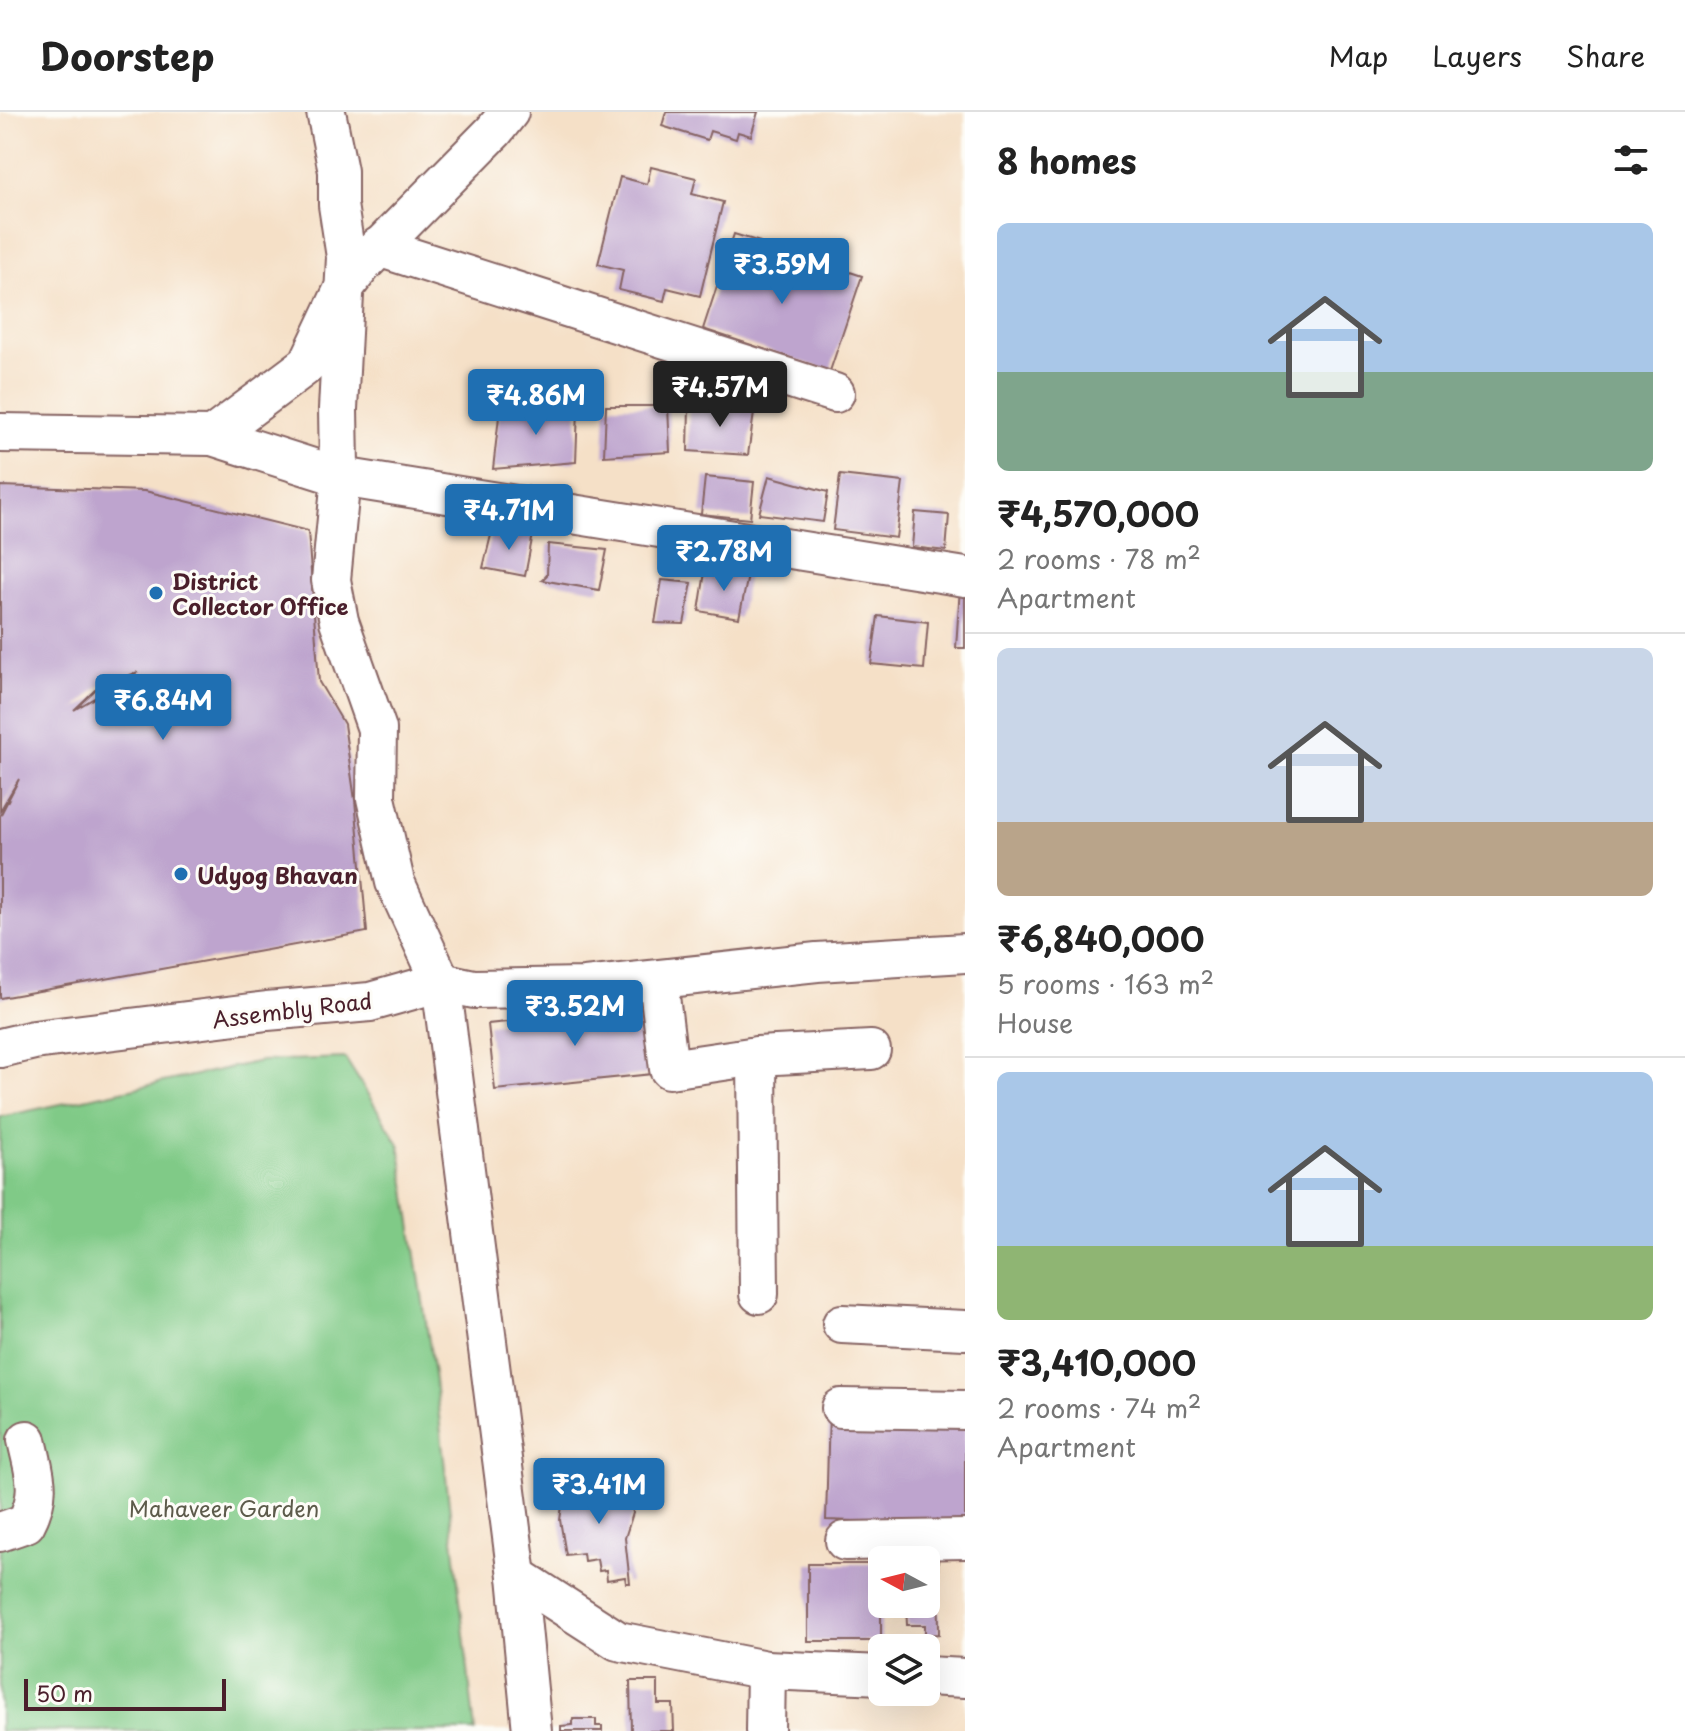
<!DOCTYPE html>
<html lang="en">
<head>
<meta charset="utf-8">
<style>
	body { margin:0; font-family:"Playpen Sans",sans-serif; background:#f6f6f6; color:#222; height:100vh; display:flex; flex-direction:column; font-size:30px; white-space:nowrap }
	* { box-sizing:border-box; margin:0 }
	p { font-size:26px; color:#767676 }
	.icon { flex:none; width:44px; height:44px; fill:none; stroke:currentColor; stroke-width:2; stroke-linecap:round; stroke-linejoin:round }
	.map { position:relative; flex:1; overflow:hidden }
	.drawer { display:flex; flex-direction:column; background:#fff; width:720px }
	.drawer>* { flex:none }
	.needle { width:52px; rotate:277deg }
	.fabs { position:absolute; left:868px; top:1434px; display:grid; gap:16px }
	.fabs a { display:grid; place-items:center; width:72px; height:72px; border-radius:12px; background:#fff; box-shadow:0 8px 32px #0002; font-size:40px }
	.scale { position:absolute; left:24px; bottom:20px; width:202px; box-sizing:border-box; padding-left:8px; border:4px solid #4a1f2b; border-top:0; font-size:22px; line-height:28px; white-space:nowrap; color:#4a1f2b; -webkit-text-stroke:6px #fdfcf7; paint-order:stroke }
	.price { position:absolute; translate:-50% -68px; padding:0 18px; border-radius:8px; background:#1f6fb2; color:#fff; font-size:26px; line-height:52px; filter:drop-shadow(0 2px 4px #0008) }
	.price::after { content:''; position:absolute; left:50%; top:48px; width:24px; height:18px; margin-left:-12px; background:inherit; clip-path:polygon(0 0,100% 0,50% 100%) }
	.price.current { background:#222; color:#fff }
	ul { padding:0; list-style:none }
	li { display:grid; align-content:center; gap:16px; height:424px; padding:0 32px }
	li+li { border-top:2px solid #e0e0e0 }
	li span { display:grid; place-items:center; height:248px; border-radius:12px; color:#555 }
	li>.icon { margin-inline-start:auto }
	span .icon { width:144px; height:144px; fill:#fffc; stroke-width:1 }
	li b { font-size:34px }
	h2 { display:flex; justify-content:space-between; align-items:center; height:96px; padding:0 32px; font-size:34px }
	header { display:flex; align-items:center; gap:48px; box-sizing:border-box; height:112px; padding:0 40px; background:#fff; border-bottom:2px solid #e0e0e0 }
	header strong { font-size:38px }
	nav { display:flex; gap:44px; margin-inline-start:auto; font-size:28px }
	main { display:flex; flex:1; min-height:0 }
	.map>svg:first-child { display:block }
</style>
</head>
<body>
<header>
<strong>Doorstep</strong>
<nav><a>Map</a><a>Layers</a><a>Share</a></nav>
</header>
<main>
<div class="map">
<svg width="965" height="1619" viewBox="0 0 965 1619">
	<rect width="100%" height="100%" fill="#fdfcf7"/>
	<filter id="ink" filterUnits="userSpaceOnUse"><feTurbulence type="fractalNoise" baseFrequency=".0125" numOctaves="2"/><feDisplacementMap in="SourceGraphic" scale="16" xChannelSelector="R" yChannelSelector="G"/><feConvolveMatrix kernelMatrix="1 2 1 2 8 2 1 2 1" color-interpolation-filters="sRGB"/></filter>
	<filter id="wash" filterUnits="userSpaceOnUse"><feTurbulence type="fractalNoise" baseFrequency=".006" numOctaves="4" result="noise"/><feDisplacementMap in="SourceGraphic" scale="32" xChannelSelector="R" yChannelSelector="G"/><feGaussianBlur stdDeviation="1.8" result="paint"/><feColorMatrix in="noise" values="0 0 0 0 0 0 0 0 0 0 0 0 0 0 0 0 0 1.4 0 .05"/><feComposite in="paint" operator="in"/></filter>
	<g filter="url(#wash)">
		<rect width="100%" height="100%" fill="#f5e0c7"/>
		<path fill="#80ca87" stroke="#657459" stroke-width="2" d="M 345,946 L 399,1032 L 435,1269 L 475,1619 L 0,1619 L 0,1005 L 261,949 Z"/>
		<g id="blocks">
			<g fill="#bea4ce" fill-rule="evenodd">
				<path d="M 666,0 L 758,0 L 751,24 L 738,20 L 736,27 L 710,19 L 707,28 L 662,14 Z"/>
				<path d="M 651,55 L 696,66 L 692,82 L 723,90 L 700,184 L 667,176 L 664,189 L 619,178 L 623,158 L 598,152 L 620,65 L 647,72 Z"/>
				<path d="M 734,122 L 760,130 L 755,143 L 821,165 L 826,152 L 862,164 L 830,259 L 703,217 Z"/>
				<path d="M 606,294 L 668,294 L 670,340 L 604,344 Z"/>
				<path d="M 689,294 L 755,294 L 748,343 L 688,339 Z"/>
				<path d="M 500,296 L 578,297 L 576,350 L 493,357 Z"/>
				<path d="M 840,363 L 903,370 L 896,426 L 833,418 Z"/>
				<path d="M 769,364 L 828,380 L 823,410 L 759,402 Z"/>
				<path d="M 705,365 L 754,370 L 750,407 L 701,402 Z"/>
				<path d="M 0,374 L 145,379 L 308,419 L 319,570 L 344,612 L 355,688 L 367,820 L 0,886 L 0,704 L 19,667 L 0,699 ZM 138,560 L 74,598 L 98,575 Z"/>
				<path d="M 915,400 L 949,403 L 946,439 L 912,435 Z"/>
				<path d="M 492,419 L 533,422 L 525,464 L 483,456 Z"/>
				<path d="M 548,432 L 607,438 L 599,478 L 542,468 L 547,463 Z"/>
				<path d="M 749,459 L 739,506 L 699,499 L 705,460 Z"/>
				<path d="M 662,468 L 692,471 L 684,512 L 655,511 Z"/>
				<path d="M 960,475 L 965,475 L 965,536 L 956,536 Z"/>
				<path d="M 878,504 L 928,510 L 924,557 L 871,552 Z"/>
				<path d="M 655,895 L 662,961 L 495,978 L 488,912 Z"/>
				<path d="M 829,1300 L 965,1304 L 965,1413 L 826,1408 Z"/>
				<path d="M 627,1367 L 633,1401 L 625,1426 L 630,1471 L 626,1471 L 625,1465 L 607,1468 L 606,1458 L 599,1459 L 597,1447 L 584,1449 L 583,1441 L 566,1443 L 560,1408 L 564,1380 Z"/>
				<path d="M 938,1439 L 939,1522 L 925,1523 L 925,1513 L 907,1513 L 906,1492 L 926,1492 L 926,1448 L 903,1448 L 903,1440 Z"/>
				<rect x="808" y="1452" width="73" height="77"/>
				<path d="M 630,1569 L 658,1569 L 658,1592 L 673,1592 L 674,1619 L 631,1619 Z"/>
				<path d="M 573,1607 L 596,1607 L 596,1614 L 602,1614 L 602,1619 L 561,1619 L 561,1614 L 572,1613 Z"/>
			</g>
		</g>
	</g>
	<g filter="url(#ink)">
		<use href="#blocks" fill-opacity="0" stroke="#866362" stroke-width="2"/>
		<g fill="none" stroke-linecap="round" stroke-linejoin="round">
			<defs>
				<g id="minor">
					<path d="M 326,0 L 338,59 L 338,93 L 346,145 L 338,297 L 339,355 L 341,365 L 331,468 L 339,509 L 377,617 L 376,686 L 395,770 L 441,870 L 517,1464 L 532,1619"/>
					<path d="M 378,135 L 835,281"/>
					<path d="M 0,321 L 212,324 L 308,252 L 344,176 L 362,153 L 494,19 L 509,0"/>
					<path d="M 212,324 L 341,365 L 965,465"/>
					<path d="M 658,868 L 669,957 L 757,944 L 871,938"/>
					<path d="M 0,936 L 34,928 L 267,899 L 370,890 L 441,870 L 474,877 L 585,875 L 817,850 L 965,841"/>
					<path d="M 757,944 L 759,1182"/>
					<path d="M 842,1212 L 965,1218"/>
					<path d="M 841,1296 L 965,1298"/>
					<path d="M 0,1420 L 26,1411 C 43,1379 34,1361 27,1328"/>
					<path d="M 845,1429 L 965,1427"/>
					<path d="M 517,1464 L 618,1529 L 766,1558 L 882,1563"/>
					<path d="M 926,1564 L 965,1566"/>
					<path d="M 765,1619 L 766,1558"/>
				</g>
			</defs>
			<use href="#minor" stroke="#866362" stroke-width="42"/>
			<use href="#minor" stroke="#fff" stroke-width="38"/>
		</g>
	</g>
	<g fill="#1f6fb2" stroke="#fdfcf7" stroke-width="3">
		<circle cx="156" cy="481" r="8"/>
		<circle cx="181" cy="762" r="8"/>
	</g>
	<g text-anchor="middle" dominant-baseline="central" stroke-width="6" stroke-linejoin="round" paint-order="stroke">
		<g font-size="22" font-weight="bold" fill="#4a1f2b" stroke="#fdfcf7" text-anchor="start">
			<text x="172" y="468">District<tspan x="172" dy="25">Collector Office</tspan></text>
			<text x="197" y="762">Udyog Bhavan</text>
		</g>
		<g font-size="22" fill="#4a1f2b" stroke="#fdfcf7">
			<text transform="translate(292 897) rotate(-7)">Assembly Road</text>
		</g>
		<g font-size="22" fill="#5d5b4b" stroke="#fdfcf7">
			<text x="224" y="1395">Mahaveer Garden</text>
		</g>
	</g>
</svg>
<div class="fabs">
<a><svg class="needle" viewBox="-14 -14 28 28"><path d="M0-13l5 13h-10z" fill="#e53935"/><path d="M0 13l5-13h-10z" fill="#767676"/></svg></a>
<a><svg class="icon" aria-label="layers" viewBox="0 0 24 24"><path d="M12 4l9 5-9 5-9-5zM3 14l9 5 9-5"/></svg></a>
</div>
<div class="scale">50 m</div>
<b class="price" style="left:782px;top:194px">₹3.59M</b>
<b class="price current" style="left:720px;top:317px">₹4.57M</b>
<b class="price" style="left:536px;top:325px">₹4.86M</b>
<b class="price" style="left:509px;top:440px">₹4.71M</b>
<b class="price" style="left:724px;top:481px">₹2.78M</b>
<b class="price" style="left:163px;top:630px">₹6.84M</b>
<b class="price" style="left:575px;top:936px">₹3.52M</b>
<b class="price" style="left:599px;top:1414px">₹3.41M</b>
</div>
<section class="drawer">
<h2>8 homes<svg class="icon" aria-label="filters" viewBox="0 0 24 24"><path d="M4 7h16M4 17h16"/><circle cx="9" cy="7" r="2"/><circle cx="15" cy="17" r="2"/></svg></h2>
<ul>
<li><span style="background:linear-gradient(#a9c7e8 60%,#7fa58c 0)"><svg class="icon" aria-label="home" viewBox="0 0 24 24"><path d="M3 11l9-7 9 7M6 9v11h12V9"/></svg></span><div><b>₹4,570,000</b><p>2 rooms · 78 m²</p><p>Apartment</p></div></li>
<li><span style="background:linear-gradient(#c9d6e8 70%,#b9a48a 0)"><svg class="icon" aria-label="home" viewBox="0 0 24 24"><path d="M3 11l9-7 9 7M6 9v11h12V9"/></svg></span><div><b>₹6,840,000</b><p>5 rooms · 163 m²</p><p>House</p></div></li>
<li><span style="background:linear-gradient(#a9c7e8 70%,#8fb573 0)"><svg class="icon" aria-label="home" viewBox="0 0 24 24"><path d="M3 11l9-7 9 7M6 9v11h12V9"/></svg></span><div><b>₹3,410,000</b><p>2 rooms · 74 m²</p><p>Apartment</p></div></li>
</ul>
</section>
</main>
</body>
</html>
